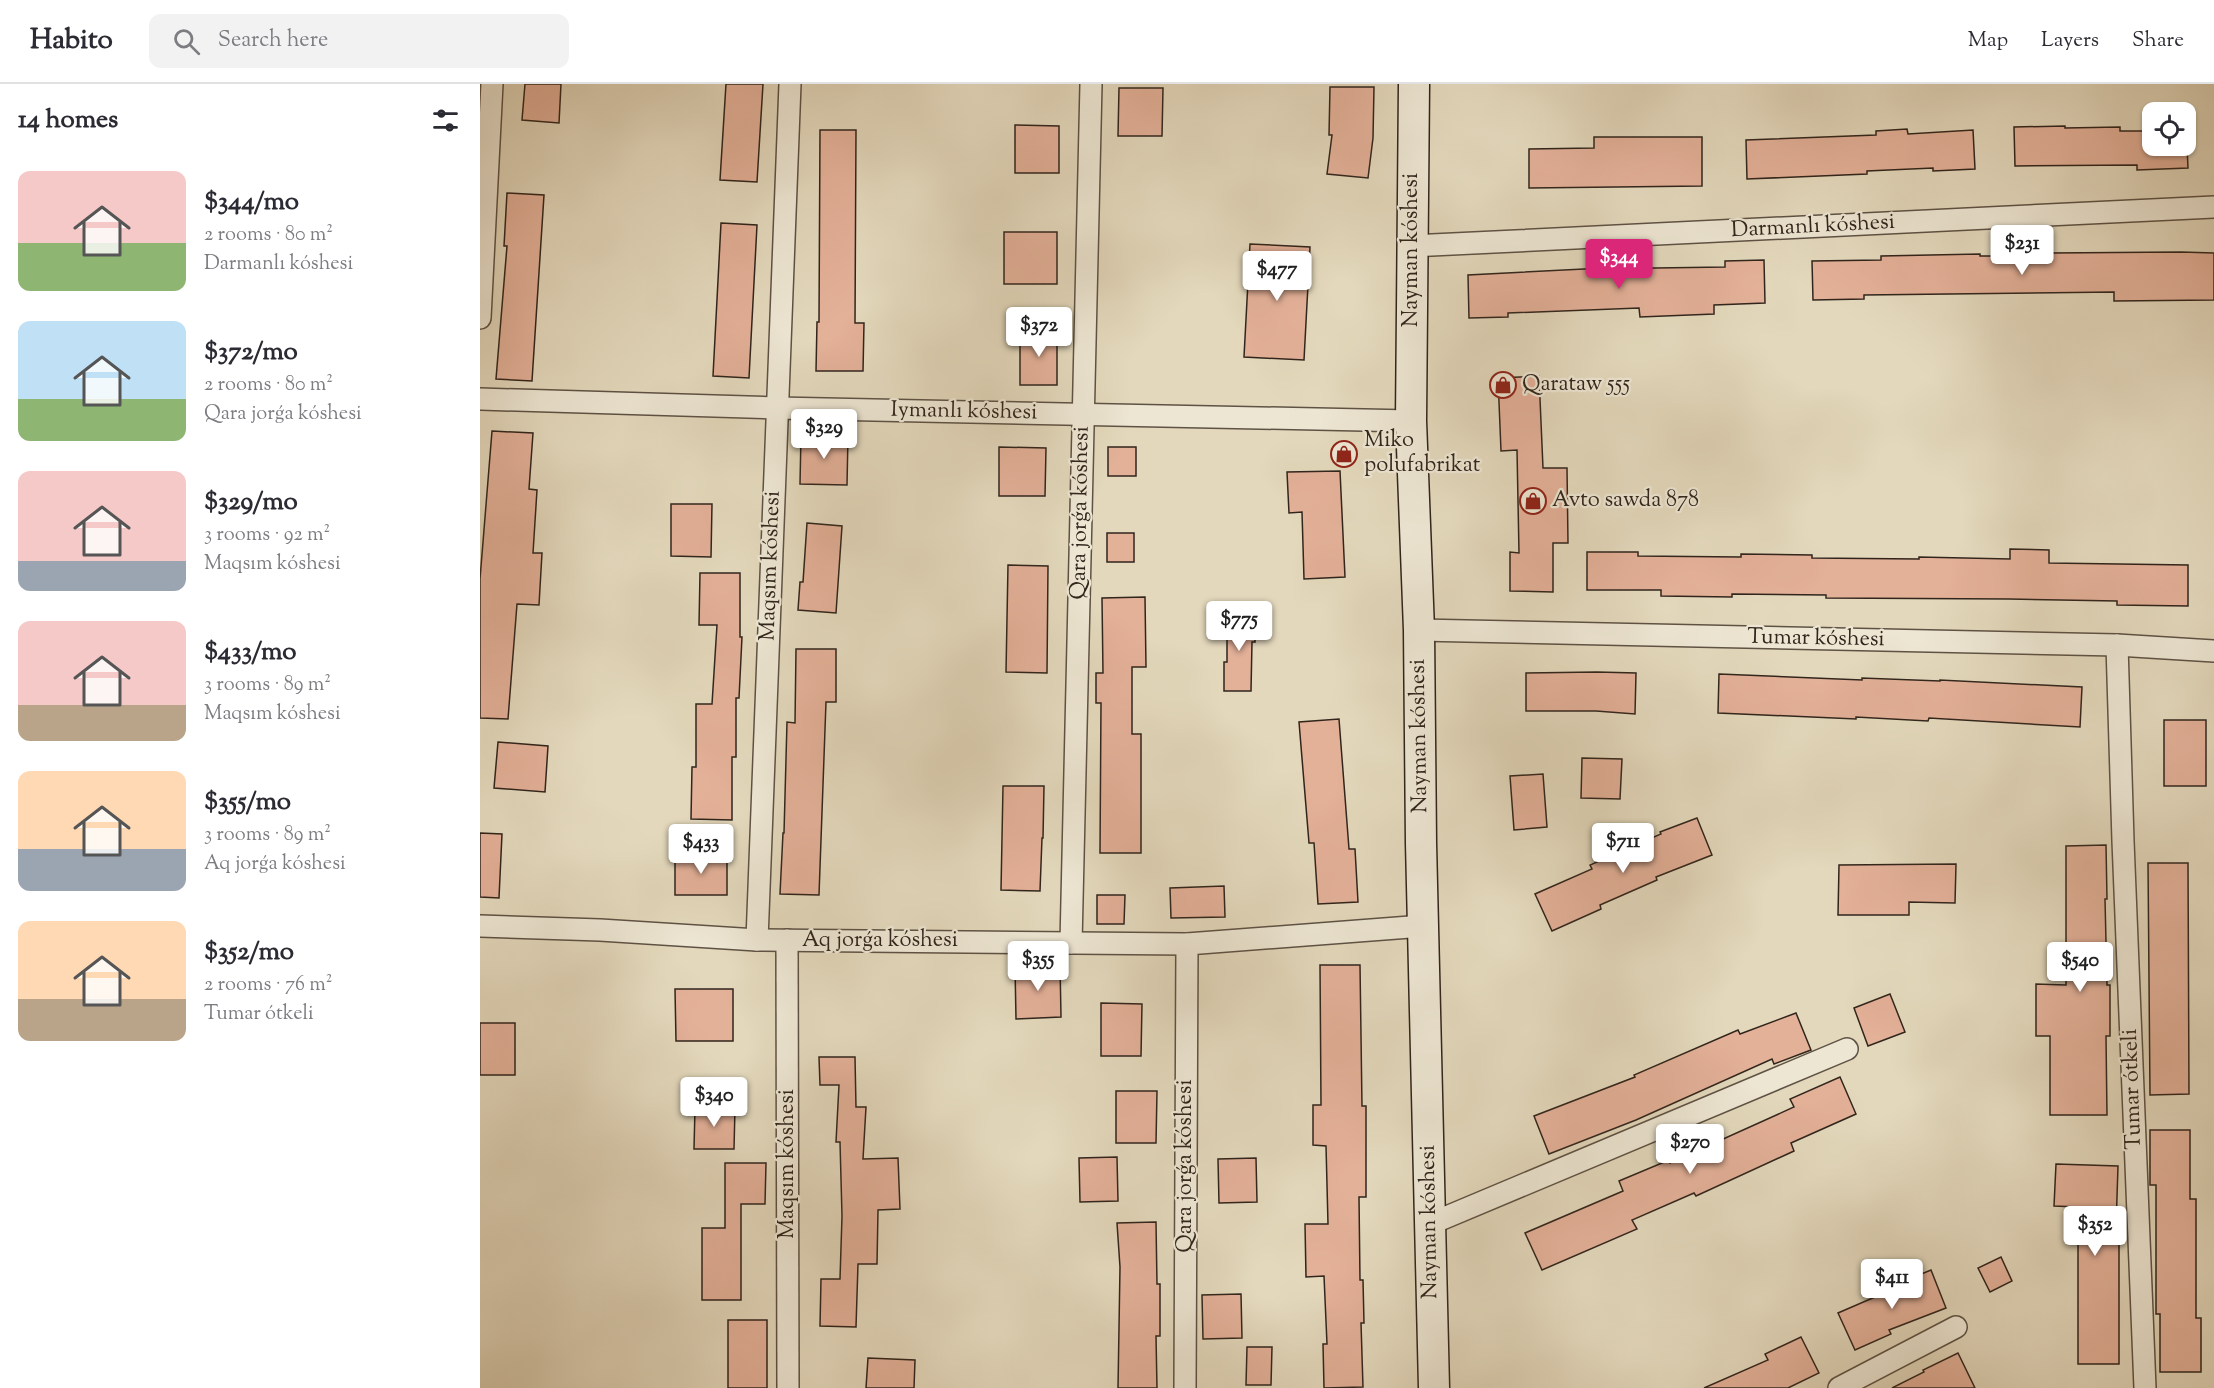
<!DOCTYPE html>
<html lang="en">
<head>
<meta charset="utf-8">
<style>
	body { margin:0; font-family:"Sorts Mill Goudy",serif; background:#f2f2f3; color:#2b2b33; height:100vh; display:flex; flex-direction:column; font-size:22px; white-space:nowrap }
	* { box-sizing:border-box; margin:0 }
	p { font-size:20px; color:#7c7c81 }
	.icon { flex:none; width:33px; height:33px; fill:none; stroke:currentColor; stroke-width:2; stroke-linecap:round; stroke-linejoin:round }
	.map { position:relative; flex:1; overflow:hidden }
	.details { display:flex; flex-direction:column; background:#fff; width:480px }
	.details>* { flex:none }
	.fabs { position:absolute; left:1662px; top:18px; display:grid; gap:12px }
	.fabs a { display:grid; place-items:center; width:54px; height:54px; border-radius:12px; background:#fff; box-shadow:0 2px 4px #0004; font-size:30px }
	.price { position:absolute; translate:-50% -51px; padding:0 14px; border-radius:6px; background:#fff; color:#222; font-size:20px; line-height:39px; filter:drop-shadow(0 2px 3px #0008) }
	.price::after { content:''; position:absolute; left:50%; top:36px; width:18px; height:14px; margin-left:-9px; background:inherit; clip-path:polygon(0 0,100% 0,50% 100%) }
	.price.active { background:#db2777; color:#fff }
	ul { padding:0; list-style:none }
	li { display:flex; align-items:center; gap:18px; height:150px; padding:0 18px }
	li span { display:grid; place-items:center; flex:none; width:168px; height:120px; border-radius:12px; color:#555 }
	li>.icon { margin-inline-start:auto }
	span .icon { width:72px; height:72px; fill:#fffc; stroke-width:1 }
	li b { font-size:26px }
	h2 { display:flex; justify-content:space-between; align-items:center; height:72px; padding:0 18px; font-size:26px }
	header { display:flex; align-items:center; gap:36px; box-sizing:border-box; height:84px; padding:0 30px; background:#fff; border-bottom:2px solid #e1e1e2 }
	header strong { font-size:28px }
	nav { display:flex; gap:33px; margin-inline-start:auto; font-size:21px }
	.search { width:420px; height:54px; background:#f2f2f3; display:flex; align-items:center; gap:15px; box-sizing:border-box; padding:0 21px; border-radius:12px; color:#7c7c81; font-size:22px }
	main { display:flex; flex:1; min-height:0 }
	.map>svg:first-child { display:block }
</style>
</head>
<body>
<header>
<strong>Habito</strong>
<div class="search"><svg class="icon" aria-label="search" viewBox="0 0 24 24"><circle cx="10" cy="10" r="6"/><path d="M15 15l6 6"/></svg>Search here</div>
<nav><a>Map</a><a>Layers</a><a>Share</a></nav>
</header>
<main>
<section class="details">
<h2>14 homes<svg class="icon" aria-label="filters" viewBox="0 0 24 24"><path d="M4 7h16M4 17h16"/><circle cx="9" cy="7" r="2"/><circle cx="15" cy="17" r="2"/></svg></h2>
<ul>
<li><span style="background:linear-gradient(#f6c9c9 60%,#8fb573 0)"><svg class="icon" aria-label="home" viewBox="0 0 24 24"><path d="M3 11l9-7 9 7M6 9v11h12V9"/></svg></span><div><b>$344/mo</b><p>2 rooms · 80 m²</p><p>Darmanlı kóshesi</p></div></li>
<li><span style="background:linear-gradient(#bfe0f5 65%,#8fb573 0)"><svg class="icon" aria-label="home" viewBox="0 0 24 24"><path d="M3 11l9-7 9 7M6 9v11h12V9"/></svg></span><div><b>$372/mo</b><p>2 rooms · 80 m²</p><p>Qara jorǵa kóshesi</p></div></li>
<li><span style="background:linear-gradient(#f6c9c9 75%,#9aa5b1 0)"><svg class="icon" aria-label="home" viewBox="0 0 24 24"><path d="M3 11l9-7 9 7M6 9v11h12V9"/></svg></span><div><b>$329/mo</b><p>3 rooms · 92 m²</p><p>Maqsım kóshesi</p></div></li>
<li><span style="background:linear-gradient(#f6c9c9 70%,#b9a48a 0)"><svg class="icon" aria-label="home" viewBox="0 0 24 24"><path d="M3 11l9-7 9 7M6 9v11h12V9"/></svg></span><div><b>$433/mo</b><p>3 rooms · 89 m²</p><p>Maqsım kóshesi</p></div></li>
<li><span style="background:linear-gradient(#ffd9b3 65%,#9aa5b1 0)"><svg class="icon" aria-label="home" viewBox="0 0 24 24"><path d="M3 11l9-7 9 7M6 9v11h12V9"/></svg></span><div><b>$355/mo</b><p>3 rooms · 89 m²</p><p>Aq jorǵa kóshesi</p></div></li>
<li><span style="background:linear-gradient(#ffd9b3 65%,#b9a48a 0)"><svg class="icon" aria-label="home" viewBox="0 0 24 24"><path d="M3 11l9-7 9 7M6 9v11h12V9"/></svg></span><div><b>$352/mo</b><p>2 rooms · 76 m²</p><p>Tumar ótkeli</p></div></li>
</ul>
</section>
<div class="map">
<svg width="1734" height="1304" viewBox="0 0 1734 1304">
	<rect width="100%" height="100%" fill="#e3d8bc"/>
	<filter id="stains"><feTurbulence type="fractalNoise" baseFrequency=".00333" numOctaves="4"/><feColorMatrix values="0 0 0 0 .2 0 0 0 0 .09 0 0 0 0 .02 0 0 0 .5 -.17"/></filter>
	<radialGradient id="worn" r=".72"><stop offset=".6" stop-color="#630" stop-opacity="0"/><stop offset="1" stop-color="#630" stop-opacity=".3"/></radialGradient>
	<g fill="#e3b098" stroke="#31251c" stroke-width="1.5">
		<path d="M 45,0 L 81,0 L 79,39 L 42,36 Z"/>
		<path d="M 246,0 L 283,0 L 277,98 L 240,96 Z"/>
		<path d="M 850,3 L 894,3 L 893,54 L 888,94 L 847,90 L 852,51 L 849,51 Z"/>
		<path d="M 639,4 L 683,4 L 682,52 L 638,52 Z"/>
		<path d="M 535,41 L 579,42 L 579,89 L 535,89 Z"/>
		<path d="M 1585,42 L 1585,44 L 1640,43 L 1640,47 L 1672,47 L 1672,62 L 1707,62 L 1708,84 L 1657,86 L 1657,81 L 1535,82 L 1534,43 Z"/>
		<path d="M 1427,45 L 1428,50 L 1493,46 L 1495,85 L 1453,87 L 1453,84 L 1387,87 L 1387,90 L 1267,95 L 1266,56 L 1396,51 L 1396,47 Z"/>
		<path d="M 340,46 L 376,46 L 375,239 L 384,239 L 383,287 L 336,287 L 337,238 L 339,238 Z"/>
		<path d="M 1114,53 L 1222,53 L 1222,102 L 1049,104 L 1049,65 L 1114,64 Z"/>
		<path d="M 27,109 L 64,111 L 52,297 L 16,295 L 27,162 L 24,162 Z"/>
		<path d="M 241,139 L 277,141 L 269,294 L 233,292 Z"/>
		<rect x="524" y="148" width="53" height="52"/>
		<path d="M 770,160 L 830,163 L 824,276 L 764,273 Z"/>
		<path d="M 1701,168 L 1734,169 L 1734,216 L 1634,217 L 1634,208 L 1384,211 L 1384,215 L 1333,216 L 1332,177 L 1401,176 L 1401,172 L 1500,170 L 1500,172 L 1570,172 L 1570,169 Z"/>
		<path d="M 1284,176 L 1285,219 L 1234,221 L 1234,230 L 1160,233 L 1159,224 L 1028,229 L 1028,233 L 989,234 L 988,191 L 1104,185 L 1245,183 L 1245,177 Z"/>
		<rect x="540" y="248" width="37" height="53"/>
		<path d="M 1059,292 L 1063,384 L 1087,384 L 1088,459 L 1073,459 L 1073,508 L 1030,507 L 1030,468 L 1039,469 L 1037,366 L 1021,367 L 1018,294 Z"/>
		<path d="M 12,347 L 53,349 L 49,405 L 57,406 L 53,469 L 62,469 L 59,521 L 37,520 L 28,635 L 0,634 L 0,495 Z"/>
		<path d="M 321,351 L 368,352 L 367,401 L 320,400 Z"/>
		<path d="M 519,363 L 566,364 L 565,412 L 519,412 Z"/>
		<rect x="628" y="363" width="28" height="29"/>
		<path d="M 860,387 L 865,493 L 824,495 L 822,428 L 809,429 L 807,388 Z"/>
		<path d="M 191,420 L 232,420 L 231,473 L 191,472 Z"/>
		<path d="M 327,439 L 362,442 L 356,529 L 318,526 L 320,498 L 323,498 Z"/>
		<rect x="627" y="449" width="27" height="29"/>
		<path d="M 1530,465 L 1569,466 L 1569,479 L 1708,481 L 1708,522 L 1637,521 L 1637,517 L 1529,515 L 1346,514 L 1346,511 L 1252,510 L 1252,513 L 1181,512 L 1181,506 L 1107,506 L 1107,468 L 1158,468 L 1158,472 L 1261,473 L 1261,470 L 1332,471 L 1332,474 L 1439,475 L 1439,473 L 1530,475 Z"/>
		<path d="M 528,481 L 568,482 L 567,589 L 526,588 Z"/>
		<path d="M 220,489 L 260,489 L 260,553 L 262,553 L 259,614 L 256,614 L 256,673 L 252,673 L 252,736 L 211,735 L 212,683 L 216,683 L 216,620 L 232,620 L 237,541 L 219,541 Z"/>
		<path d="M 665,513 L 666,583 L 652,583 L 652,650 L 661,650 L 661,769 L 620,769 L 621,619 L 616,619 L 616,589 L 623,589 L 622,514 Z"/>
		<path d="M 747,529 L 775,529 L 775,558 L 772,558 L 771,607 L 744,607 L 744,578 L 747,578 Z"/>
		<path d="M 316,565 L 356,565 L 356,618 L 346,618 L 339,811 L 300,810 L 303,749 L 304,749 L 307,638 L 315,639 Z"/>
		<path d="M 1117,588 L 1156,589 L 1155,630 L 1116,627 L 1046,627 L 1046,589 Z"/>
		<path d="M 1239,590 L 1382,596 L 1382,594 L 1460,597 L 1460,596 L 1602,603 L 1600,643 L 1449,634 L 1448,637 L 1376,633 L 1376,635 L 1238,629 Z"/>
		<path d="M 859,635 L 869,765 L 875,765 L 878,818 L 838,820 L 834,759 L 829,759 L 819,638 Z"/>
		<rect x="1684" y="636" width="42" height="66"/>
		<path d="M 18,658 L 68,662 L 65,708 L 14,704 Z"/>
		<path d="M 1102,674 L 1142,675 L 1140,715 L 1101,714 Z"/>
		<path d="M 1063,690 L 1067,743 L 1034,746 L 1030,692 Z"/>
		<path d="M 523,702 L 564,702 L 563,754 L 562,754 L 560,807 L 521,806 Z"/>
		<path d="M 1217,734 L 1232,771 L 1176,793 L 1177,796 L 1120,821 L 1121,825 L 1072,847 L 1055,810 L 1112,785 L 1110,781 L 1181,750 L 1180,748 Z"/>
		<path d="M 0,749 L 22,750 L 19,814 L 0,813 Z"/>
		<path d="M 1626,761 L 1627,815 L 1625,815 L 1627,901 L 1630,901 L 1630,952 L 1626,952 L 1627,1031 L 1570,1031 L 1570,952 L 1556,952 L 1556,900 L 1586,901 L 1586,762 Z"/>
		<rect x="195" y="771" width="52" height="40"/>
		<path d="M 1668,779 L 1708,779 L 1709,1010 L 1670,1011 Z"/>
		<path d="M 1476,780 L 1475,819 L 1429,818 L 1429,831 L 1358,831 L 1359,781 Z"/>
		<path d="M 744,802 L 745,833 L 691,834 L 690,804 Z"/>
		<path d="M 617,811 L 645,811 L 644,840 L 617,840 Z"/>
		<path d="M 580,881 L 581,933 L 536,935 L 535,882 Z"/>
		<path d="M 840,881 L 880,881 L 882,1022 L 886,1022 L 886,1113 L 879,1113 L 880,1196 L 883,1196 L 884,1239 L 881,1239 L 883,1303 L 844,1304 L 843,1260 L 847,1260 L 844,1192 L 826,1193 L 825,1140 L 848,1140 L 846,1062 L 833,1061 L 833,1021 L 841,1021 Z"/>
		<path d="M 195,905 L 253,905 L 253,957 L 196,957 Z"/>
		<path d="M 1410,910 L 1425,948 L 1388,962 L 1374,924 Z"/>
		<path d="M 621,919 L 662,920 L 661,972 L 621,972 Z"/>
		<path d="M 1316,929 L 1331,966 L 1294,980 L 1292,975 L 1156,1036 L 1069,1070 L 1054,1032 L 1155,993 L 1154,991 L 1258,946 L 1260,950 Z"/>
		<rect x="0" y="939" width="35" height="52"/>
		<path d="M 339,973 L 375,973 L 376,1023 L 386,1023 L 383,1075 L 418,1074 L 420,1125 L 398,1126 L 397,1180 L 378,1180 L 376,1243 L 340,1242 L 341,1195 L 360,1195 L 362,1132 L 360,1058 L 356,1058 L 359,1001 L 340,1001 Z"/>
		<path d="M 1360,993 L 1376,1030 L 1311,1059 L 1314,1067 L 1216,1112 L 1214,1109 L 1152,1136 L 1157,1145 L 1062,1186 L 1045,1149 L 1143,1107 L 1139,1097 L 1189,1076 L 1190,1079 L 1314,1023 L 1310,1015 Z"/>
		<path d="M 636,1007 L 677,1007 L 676,1059 L 636,1059 Z"/>
		<path d="M 215,1024 L 255,1024 L 254,1065 L 214,1065 Z"/>
		<path d="M 1670,1046 L 1710,1046 L 1710,1115 L 1716,1115 L 1716,1234 L 1721,1234 L 1721,1288 L 1680,1288 L 1680,1230 L 1676,1230 L 1676,1101 L 1670,1101 Z"/>
		<path d="M 637,1073 L 638,1117 L 600,1118 L 599,1074 Z"/>
		<path d="M 776,1074 L 777,1118 L 739,1119 L 738,1075 Z"/>
		<path d="M 245,1079 L 286,1079 L 285,1120 L 261,1120 L 261,1216 L 222,1216 L 222,1144 L 245,1144 Z"/>
		<path d="M 1576,1080 L 1638,1082 L 1636,1144 L 1639,1144 L 1639,1280 L 1598,1280 L 1598,1123 L 1574,1122 Z"/>
		<path d="M 676,1138 L 677,1200 L 680,1200 L 680,1252 L 676,1252 L 677,1304 L 638,1304 L 640,1183 L 637,1139 Z"/>
		<path d="M 1521,1173 L 1532,1197 L 1510,1208 L 1498,1184 Z"/>
		<path d="M 1451,1186 L 1466,1224 L 1409,1246 L 1411,1250 L 1375,1266 L 1358,1229 L 1416,1204 L 1414,1201 Z"/>
		<path d="M 761,1210 L 762,1254 L 723,1255 L 722,1211 Z"/>
		<rect x="248" y="1236" width="39" height="68"/>
		<path d="M 1321,1253 L 1339,1289 L 1308,1304 L 1224,1304 L 1288,1276 L 1285,1270 Z"/>
		<path d="M 767,1263 L 792,1263 L 791,1301 L 766,1301 Z"/>
		<path d="M 1478,1269 L 1495,1304 L 1412,1304 L 1444,1288 L 1443,1286 Z"/>
		<path d="M 388,1274 L 435,1276 L 434,1304 L 386,1304 Z"/>
	</g>
	<g fill="none" stroke-linecap="round" stroke-linejoin="round">
		<defs>
			<g id="minor">
				<path d="M 931,162 L 1734,123"/>
				<path d="M 0,234 L 12,0"/>
				<path d="M 0,315 L 297,324 L 931,337"/>
				<path d="M 939,546 L 1637,561 L 1734,567"/>
				<path d="M 1637,561 L 1643,757 L 1665,1304"/>
				<path d="M 0,842 L 120,846 L 277,856 L 707,860 L 943,842"/>
				<path d="M 277,856 L 310,0"/>
				<path d="M 307,856 L 308,1304"/>
				<path d="M 591,859 L 611,0"/>
				<path d="M 950,1140 L 1367,965"/>
				<path d="M 705,1304 L 707,860"/>
				<path d="M 1359,1304 L 1476,1243"/>
			</g>
			<path id="secondary" d="M 934,0 L 931,337 L 939,546 L 941,759 L 954,1304"/>
		</defs>
		<use href="#minor" stroke="#5e5244" stroke-width="24"/>
		<use href="#secondary" stroke="#31251c" stroke-width="33"/>
		<use href="#minor" stroke="#ede6d3" stroke-width="21"/>
		<use href="#secondary" stroke="#ede6d3" stroke-width="30"/>
	</g>
	<defs>
		<symbol id="shop-ring" viewBox="-11 -11 22 22"><circle r="9.5" fill="#ede6d3" stroke="#8f2418" stroke-width="1.5"/><path d="M-5-2.5h2.3a2.7 3.5 0 0 1 5.4 0H5L5.5 6h-11ZM-1.5-2.5h3a1.5 2.3 0 0 0-3 0Z" fill="#8f2418"/></symbol>
	</defs>
	<g fill-rule="evenodd">
		<use href="#shop-ring" x="1008" y="286" width="30" height="30"/>
		<use href="#shop-ring" x="849" y="355" width="30" height="30"/>
		<use href="#shop-ring" x="1038" y="402" width="30" height="30"/>
	</g>
	<g text-anchor="middle" dominant-baseline="central" stroke-width="4.5" stroke-linejoin="round" paint-order="stroke">
		<g font-size="22" fill="#31251c" stroke="#ede6d3">
			<text transform="translate(1333 143) rotate(-3)">Darmanlı kóshesi</text>
			<text transform="translate(932 166) rotate(-90)">Nayman kóshesi</text>
			<text transform="translate(484 328) rotate(1)">Iymanlı kóshesi</text>
			<text transform="translate(601 429) rotate(-89)">Qara jorǵa kóshesi</text>
			<text transform="translate(291 482) rotate(-88)">Maqsım kóshesi</text>
			<text transform="translate(1336 555) rotate(1)">Tumar kóshesi</text>
			<text transform="translate(940 652) rotate(-91)">Nayman kóshesi</text>
			<text x="400" y="857">Aq jorǵa kóshesi</text>
			<text transform="translate(1653 1005) rotate(-92)">Tumar ótkeli</text>
			<text transform="translate(308 1080) rotate(-90)">Maqsım kóshesi</text>
			<text transform="translate(706 1082) rotate(-90)">Qara jorǵa kóshesi</text>
			<text transform="translate(950 1138) rotate(-91)">Nayman kóshesi</text>
		</g>
		<g font-size="22" fill="#31251c" stroke="#ede6d3" text-anchor="start">
			<text x="1042" y="301">Qarataw 555</text>
			<text x="884" y="357">Miko<tspan x="884" dy="25">polufabrikat</tspan></text>
			<text x="1072" y="417">Avto sawda 878</text>
		</g>
	</g>
	<rect width="100%" height="100%" filter="url(#stains)"/>
	<rect width="100%" height="100%" fill="url(#worn)"/>
</svg>
<div class="fabs">
<a><svg class="icon" aria-label="locate" viewBox="0 0 24 24"><circle cx="12" cy="12" r="6"/><path d="M12 2v4M12 18v4M2 12h4M18 12h4"/></svg></a>
</div>
<b class="price" style="left:1542px;top:192px">$231</b>
<b class="price active" style="left:1139px;top:206px">$344</b>
<b class="price" style="left:797px;top:218px">$477</b>
<b class="price" style="left:559px;top:274px">$372</b>
<b class="price" style="left:344px;top:376px">$329</b>
<b class="price" style="left:759px;top:568px">$775</b>
<b class="price" style="left:1143px;top:790px">$711</b>
<b class="price" style="left:221px;top:791px">$433</b>
<b class="price" style="left:558px;top:908px">$355</b>
<b class="price" style="left:1600px;top:909px">$540</b>
<b class="price" style="left:234px;top:1044px">$340</b>
<b class="price" style="left:1210px;top:1091px">$270</b>
<b class="price" style="left:1615px;top:1173px">$352</b>
<b class="price" style="left:1412px;top:1226px">$411</b>
</div>
</main>
</body>
</html>
